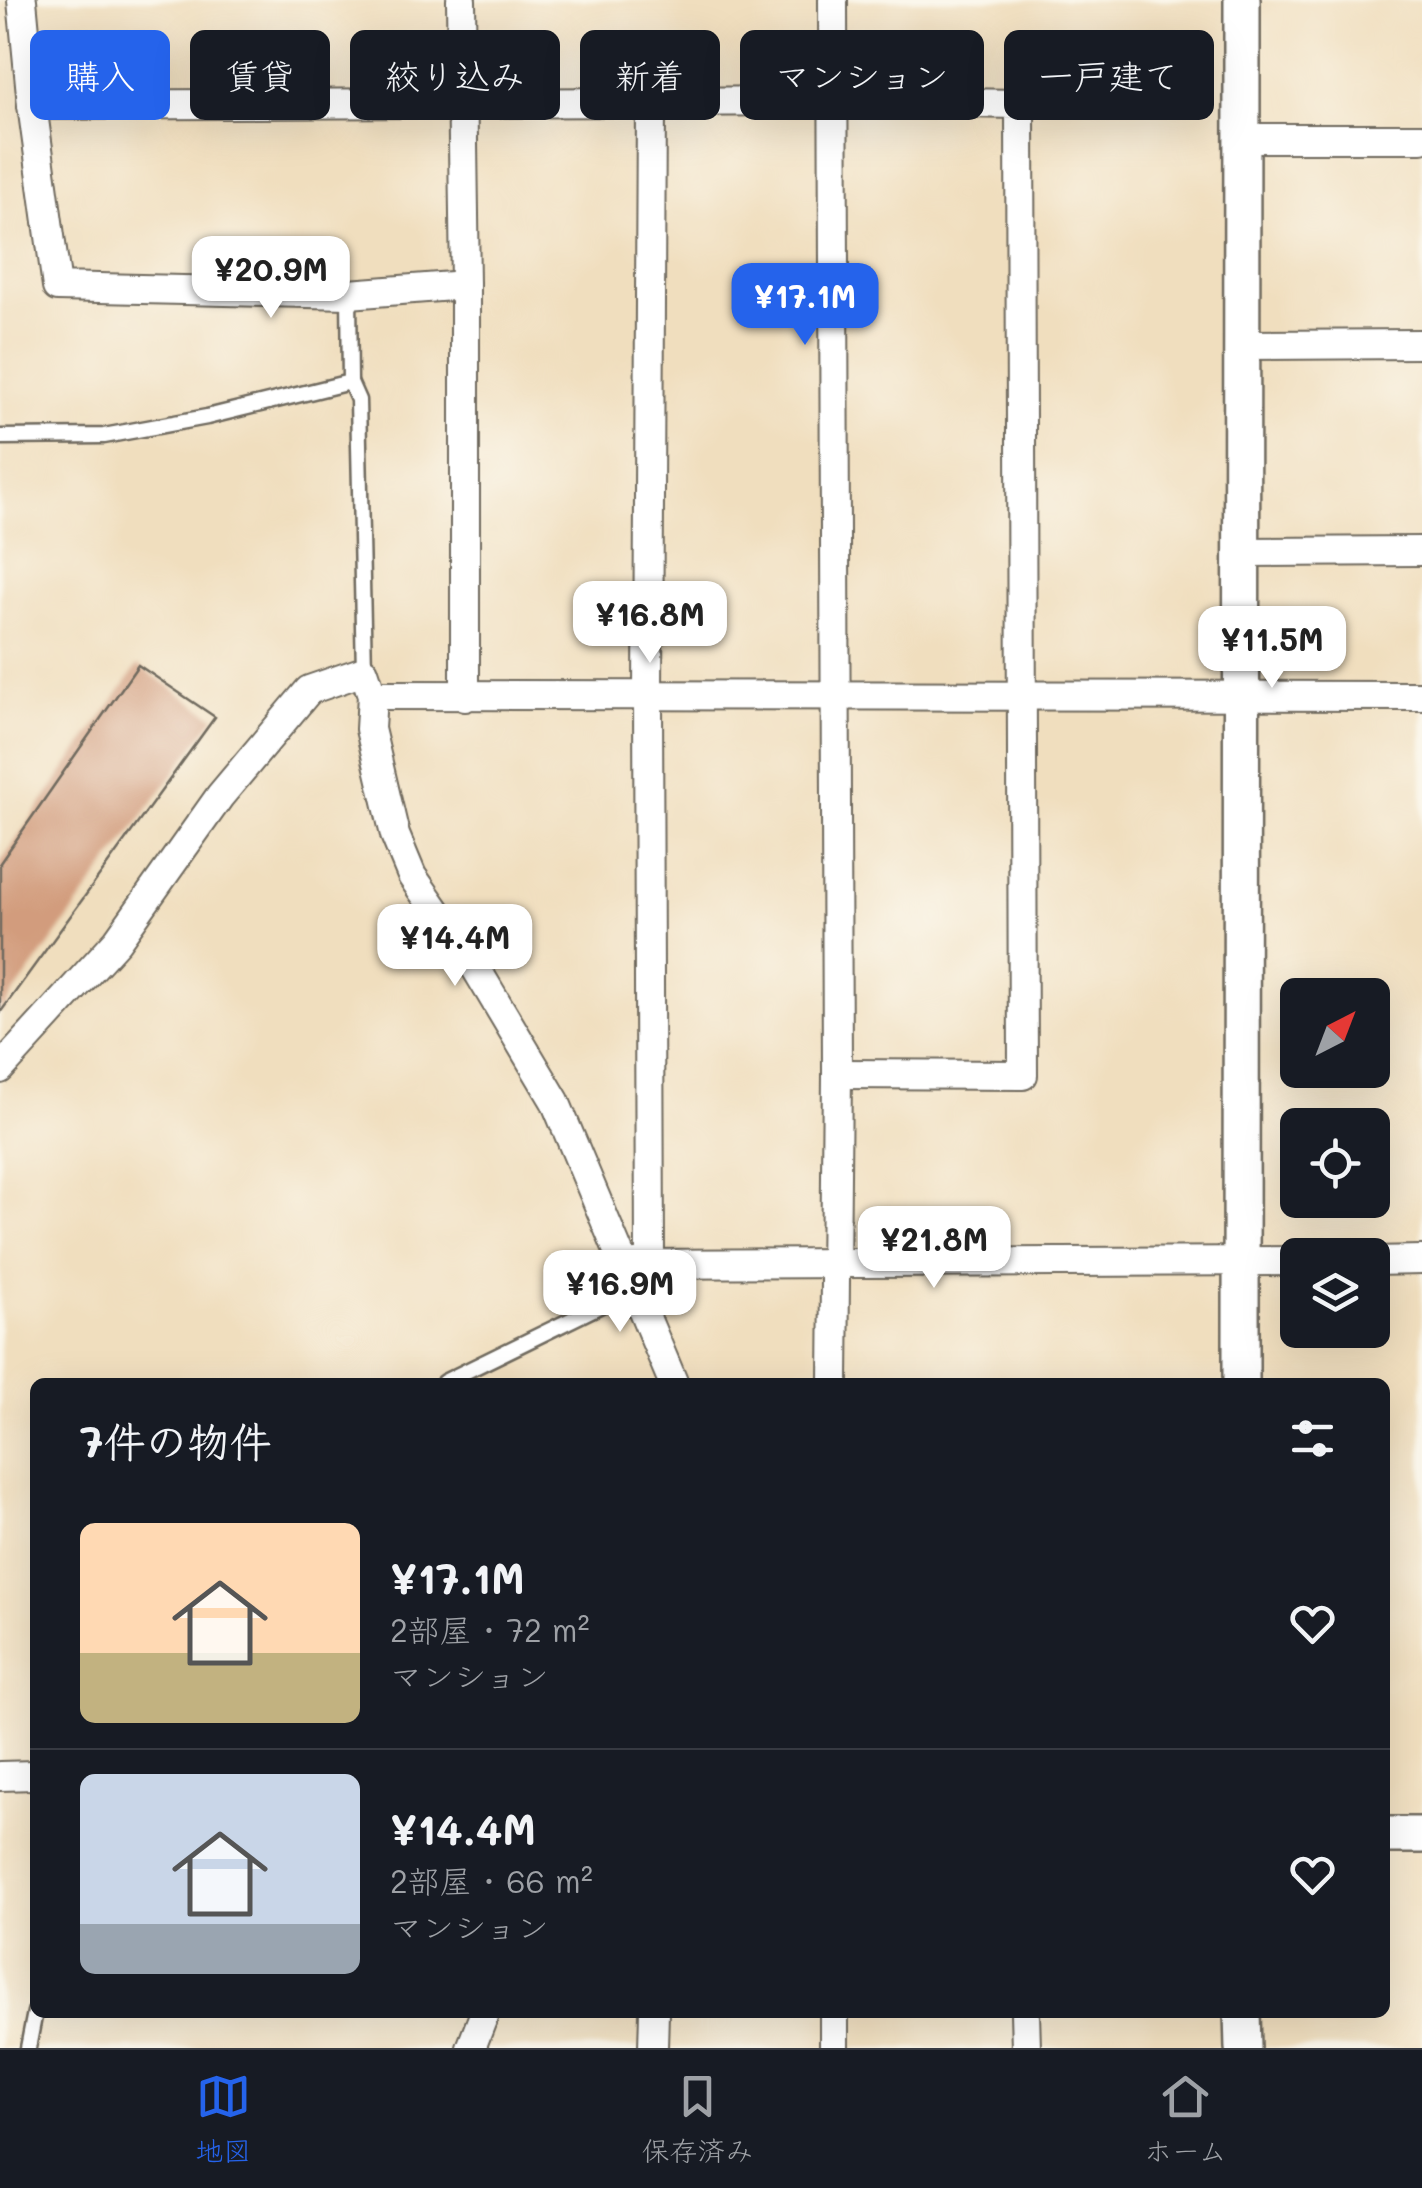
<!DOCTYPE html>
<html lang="ja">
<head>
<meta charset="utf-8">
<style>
	body { margin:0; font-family:Mali,"Klee One",sans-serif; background:#242831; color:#f1f3f6; height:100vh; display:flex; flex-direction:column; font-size:38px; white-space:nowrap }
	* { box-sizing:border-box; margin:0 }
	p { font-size:32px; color:#9ea1a6 }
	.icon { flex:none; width:55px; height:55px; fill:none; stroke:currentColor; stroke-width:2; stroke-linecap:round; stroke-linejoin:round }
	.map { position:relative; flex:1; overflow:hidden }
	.drawer { position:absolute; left:30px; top:1378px; width:1360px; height:640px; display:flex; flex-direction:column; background:#171b24; border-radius:15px; box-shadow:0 10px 40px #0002 }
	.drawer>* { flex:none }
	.banner { position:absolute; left:30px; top:30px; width:1362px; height:90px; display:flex; gap:20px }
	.needle { width:65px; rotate:42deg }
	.tools { position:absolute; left:1280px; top:978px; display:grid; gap:20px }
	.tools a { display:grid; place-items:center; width:110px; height:110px; border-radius:15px; background:#171b24; box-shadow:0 10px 40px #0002; font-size:50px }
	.price { position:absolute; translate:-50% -85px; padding:0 22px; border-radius:20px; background:#fff; color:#222; font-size:32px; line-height:65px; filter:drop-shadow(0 2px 5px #0008) }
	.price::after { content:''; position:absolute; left:50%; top:60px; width:30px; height:22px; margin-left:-15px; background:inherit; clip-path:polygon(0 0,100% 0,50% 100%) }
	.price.current { background:#2563eb; color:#fff }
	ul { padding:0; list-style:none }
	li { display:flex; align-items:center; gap:30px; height:250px; padding:0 50px }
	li+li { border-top:2px solid #363941 }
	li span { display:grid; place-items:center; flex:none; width:280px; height:200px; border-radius:15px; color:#555 }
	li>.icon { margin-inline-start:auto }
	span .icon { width:120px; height:120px; fill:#fffc; stroke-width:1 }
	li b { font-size:42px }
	h2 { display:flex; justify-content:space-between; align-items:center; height:120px; padding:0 50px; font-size:42px }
	.pill { padding:0 35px; border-radius:15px; background:#171b24; box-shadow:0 10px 40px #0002; font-size:35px; line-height:90px }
	.pill.current { background:#2563eb; color:#fff }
	.tabs { display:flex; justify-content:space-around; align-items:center; height:140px; border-top:2px solid #363941; background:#171b24; font-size:28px; color:#9ea1a6 }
	.tabs a { display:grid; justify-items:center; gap:5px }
	.tabs .current { color:#2563eb }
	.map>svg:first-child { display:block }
</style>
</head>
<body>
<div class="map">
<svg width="1422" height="2048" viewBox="0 0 1422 2048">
	<rect width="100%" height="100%" fill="#fbf7ec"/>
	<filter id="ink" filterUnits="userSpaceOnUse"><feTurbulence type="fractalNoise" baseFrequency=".01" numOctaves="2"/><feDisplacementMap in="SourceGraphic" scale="20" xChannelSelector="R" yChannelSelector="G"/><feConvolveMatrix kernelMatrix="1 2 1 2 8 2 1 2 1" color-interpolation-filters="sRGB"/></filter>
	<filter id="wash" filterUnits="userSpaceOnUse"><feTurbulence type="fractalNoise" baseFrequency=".0048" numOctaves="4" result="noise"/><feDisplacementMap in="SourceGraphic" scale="40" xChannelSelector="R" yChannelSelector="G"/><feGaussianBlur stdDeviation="2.25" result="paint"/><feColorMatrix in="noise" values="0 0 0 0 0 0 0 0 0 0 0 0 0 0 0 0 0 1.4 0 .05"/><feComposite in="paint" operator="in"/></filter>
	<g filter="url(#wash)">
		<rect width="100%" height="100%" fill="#f0debe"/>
		<g id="blocks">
			<path fill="#d29c7d" d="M 138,665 L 215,717 L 0,1013 L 0,863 Z"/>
		</g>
	</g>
	<g filter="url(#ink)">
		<use href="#blocks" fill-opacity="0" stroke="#706a5e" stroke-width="2.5"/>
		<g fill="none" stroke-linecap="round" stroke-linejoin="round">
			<defs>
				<g id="service">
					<path d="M 349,294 L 350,382 L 358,400 L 364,671"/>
					<path d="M 0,437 L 104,436 L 207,417 L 350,382"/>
					<path d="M 444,1382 L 632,1290"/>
					<path d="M 28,2048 L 35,2012"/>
				</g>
				<g id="minor">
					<path d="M 22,0 L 32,105 L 57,287 L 349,294 L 465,285 L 465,697"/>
					<path d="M 461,0 L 465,285"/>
					<path d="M 833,0 L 837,1074 L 834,1382"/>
					<path d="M 32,105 L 833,101 L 1020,104 L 1023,1075 L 837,1074"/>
					<path d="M 1242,138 L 1422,138"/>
					<path d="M 1242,345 L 1422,344"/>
					<path d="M 1240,552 L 1422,551"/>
					<path d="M 372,695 L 1422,696"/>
					<path d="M 0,1069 L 117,941 L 220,796 L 309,690 L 364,671 L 372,695 L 370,729 L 395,835 L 412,876 L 474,965 L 555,1101 L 673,1382"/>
					<path d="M 1372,1261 L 1422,1260"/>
					<path d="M 650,1263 L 648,694 L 651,103"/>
					<path d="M 635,1264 L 1298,1261"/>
					<path d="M 0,1776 L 35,1775"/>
					<path d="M 834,2012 L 834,2048"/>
					<path d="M 1025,2012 L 1026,2048"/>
					<path d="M 471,2048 L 485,2012"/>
					<path d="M 653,2048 L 654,2012"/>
				</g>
				<g id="tertiary">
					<path d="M 1241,1382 L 1242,0"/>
					<path d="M 1385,1835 L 1422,1835"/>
					<path d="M 1242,2012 L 1243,2048"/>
				</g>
			</defs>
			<use href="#service" stroke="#706a5e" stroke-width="19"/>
			<use href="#minor" stroke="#706a5e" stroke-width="32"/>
			<use href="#tertiary" stroke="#706a5e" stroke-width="40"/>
			<use href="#service" stroke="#fff" stroke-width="14"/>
			<use href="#minor" stroke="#fff" stroke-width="28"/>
			<use href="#tertiary" stroke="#fff" stroke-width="35"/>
		</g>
	</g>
</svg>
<div class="tools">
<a><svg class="needle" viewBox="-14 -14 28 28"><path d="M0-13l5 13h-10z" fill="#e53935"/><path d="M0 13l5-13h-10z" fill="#9ea1a6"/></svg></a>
<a><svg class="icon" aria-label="locate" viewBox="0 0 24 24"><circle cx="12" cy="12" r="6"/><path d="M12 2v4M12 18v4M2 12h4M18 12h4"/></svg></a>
<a><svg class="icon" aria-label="layers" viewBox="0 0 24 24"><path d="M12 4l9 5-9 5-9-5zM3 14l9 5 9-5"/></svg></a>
</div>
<b class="price" style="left:271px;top:321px">¥20.9M</b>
<b class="price current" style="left:805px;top:348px">¥17.1M</b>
<b class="price" style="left:650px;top:666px">¥16.8M</b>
<b class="price" style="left:1272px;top:691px">¥11.5M</b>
<b class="price" style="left:455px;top:989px">¥14.4M</b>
<b class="price" style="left:934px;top:1291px">¥21.8M</b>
<b class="price" style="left:620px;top:1335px">¥16.9M</b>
<div class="banner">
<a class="pill current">購入</a>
<a class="pill">賃貸</a>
<a class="pill">絞り込み</a>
<a class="pill">新着</a>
<a class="pill">マンション</a>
<a class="pill">一戸建て</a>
</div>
<section class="drawer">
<h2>7件の物件<svg class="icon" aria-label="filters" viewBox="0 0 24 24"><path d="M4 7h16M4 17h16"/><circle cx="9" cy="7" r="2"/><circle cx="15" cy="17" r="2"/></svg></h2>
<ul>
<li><span style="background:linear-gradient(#ffd9b3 65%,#c2b280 0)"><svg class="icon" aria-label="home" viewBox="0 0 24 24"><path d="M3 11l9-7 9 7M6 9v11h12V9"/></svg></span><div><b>¥17.1M</b><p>2部屋 · 72 m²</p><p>マンション</p></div><svg class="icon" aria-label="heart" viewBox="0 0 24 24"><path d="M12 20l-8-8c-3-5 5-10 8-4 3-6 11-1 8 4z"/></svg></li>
<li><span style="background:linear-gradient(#c9d6e8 75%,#9aa5b1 0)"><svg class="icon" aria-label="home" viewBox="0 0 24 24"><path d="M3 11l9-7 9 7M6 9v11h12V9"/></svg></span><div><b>¥14.4M</b><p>2部屋 · 66 m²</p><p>マンション</p></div><svg class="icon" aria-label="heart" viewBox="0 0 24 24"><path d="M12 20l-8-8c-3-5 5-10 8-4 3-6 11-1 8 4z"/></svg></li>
</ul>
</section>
</div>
<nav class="tabs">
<a class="current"><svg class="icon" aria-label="map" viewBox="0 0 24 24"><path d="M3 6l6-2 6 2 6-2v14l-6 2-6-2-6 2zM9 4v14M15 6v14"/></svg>地図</a>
<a><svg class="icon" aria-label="saved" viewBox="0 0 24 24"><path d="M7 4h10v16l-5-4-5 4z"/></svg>保存済み</a>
<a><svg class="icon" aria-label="home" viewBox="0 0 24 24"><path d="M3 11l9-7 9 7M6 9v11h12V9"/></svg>ホーム</a>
</nav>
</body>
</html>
